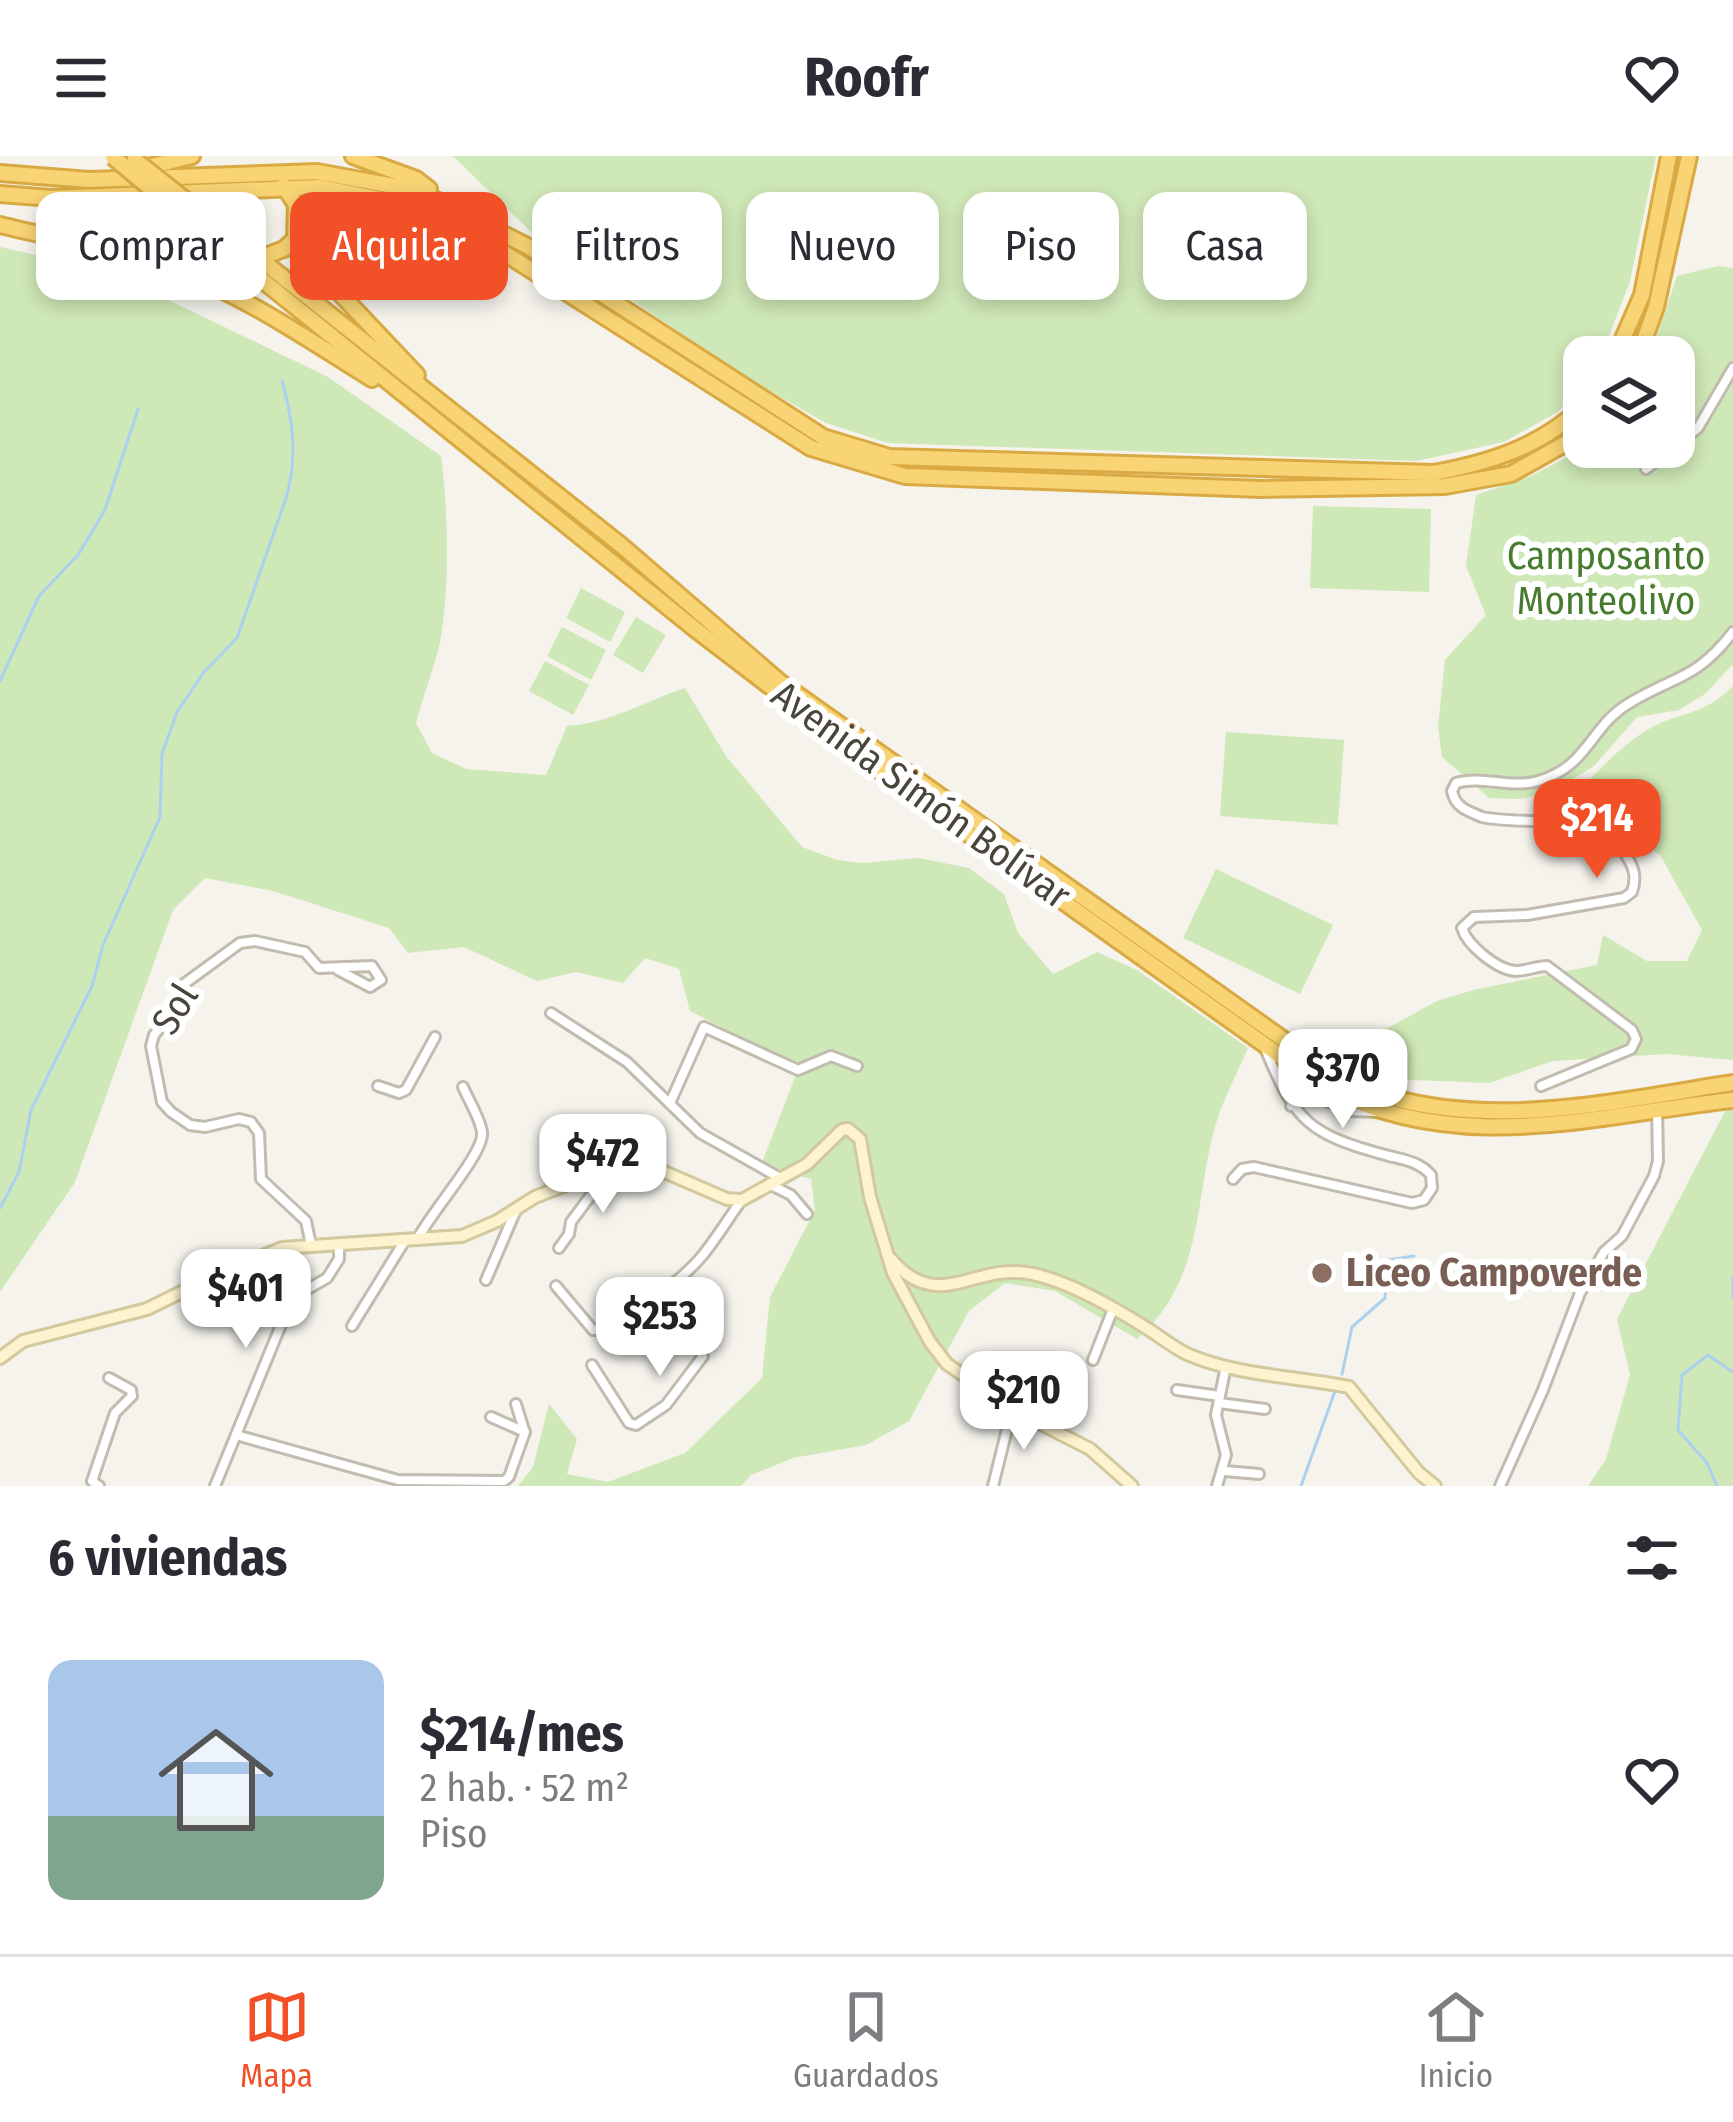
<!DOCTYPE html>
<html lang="es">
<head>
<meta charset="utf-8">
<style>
	body { margin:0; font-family:"Fira Sans Condensed",sans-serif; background:#f2f2f3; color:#2b2b33; height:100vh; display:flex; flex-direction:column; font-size:45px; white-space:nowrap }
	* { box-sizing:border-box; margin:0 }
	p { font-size:39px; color:#7c7c81 }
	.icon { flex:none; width:66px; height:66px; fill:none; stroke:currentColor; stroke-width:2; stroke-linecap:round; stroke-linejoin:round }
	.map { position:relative; height:1330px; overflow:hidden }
	.drawer { display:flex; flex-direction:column; background:#fff; flex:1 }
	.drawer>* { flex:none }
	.banner { position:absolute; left:36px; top:36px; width:1662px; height:108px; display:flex; gap:24px }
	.fabs { position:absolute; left:1563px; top:180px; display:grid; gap:24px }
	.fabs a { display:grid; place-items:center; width:132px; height:132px; border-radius:24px; background:#fff; box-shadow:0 6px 18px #0003; font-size:60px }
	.price { position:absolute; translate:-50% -102px; padding:0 27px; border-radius:24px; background:#fff; color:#222; font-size:39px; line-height:78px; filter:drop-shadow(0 3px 6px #0008) }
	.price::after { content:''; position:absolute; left:50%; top:72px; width:36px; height:27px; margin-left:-18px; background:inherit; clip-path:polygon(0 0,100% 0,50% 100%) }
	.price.on { background:#f25127; color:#fff }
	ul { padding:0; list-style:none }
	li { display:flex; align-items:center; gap:36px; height:300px; padding:0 48px }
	li span { display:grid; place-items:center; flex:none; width:336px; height:240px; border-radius:24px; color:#555 }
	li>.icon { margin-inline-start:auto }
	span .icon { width:144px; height:144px; fill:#fffc; stroke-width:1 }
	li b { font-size:51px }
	h2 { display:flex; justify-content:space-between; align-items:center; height:144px; padding:0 48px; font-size:51px }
	.tag { padding:0 42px; border-radius:24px; background:#fff; box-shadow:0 6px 18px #0003; font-size:42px; line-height:108px }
	.tag.on { background:#f25127; color:#fff }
	header { display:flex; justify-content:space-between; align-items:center; height:156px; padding:0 48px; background:#fff; font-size:54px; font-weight:700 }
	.dock { display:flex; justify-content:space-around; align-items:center; height:168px; border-top:3px solid #e1e1e2; background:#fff; font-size:33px; color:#7c7c81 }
	.dock a { display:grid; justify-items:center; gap:6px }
	.dock .on { color:#f25127 }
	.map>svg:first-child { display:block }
</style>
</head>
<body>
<header><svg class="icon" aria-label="menu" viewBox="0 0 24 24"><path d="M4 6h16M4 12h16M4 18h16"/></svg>Roofr<svg class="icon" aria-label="heart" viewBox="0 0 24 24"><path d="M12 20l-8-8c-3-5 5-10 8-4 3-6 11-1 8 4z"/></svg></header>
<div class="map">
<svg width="1733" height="1330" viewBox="0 0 1733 1330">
	<rect width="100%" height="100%" fill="#f5f3ec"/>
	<g fill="#cfe8b7">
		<path d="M 453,0 L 1656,0 L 1630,125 L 1601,201 L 1584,201 L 1584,225 L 1559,255 L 1504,286 L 1416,305 L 888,287 L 826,267 L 742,219 L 529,74 Z"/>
		<path d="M 0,91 L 108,115 L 328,221 L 441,300 C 448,351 450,435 440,486 C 434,513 423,540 416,567 L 432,597 L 466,613 L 546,619 L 567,570 C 611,567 643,546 685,532 L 726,600 L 802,691 L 837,704 L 862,707 L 918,702 L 969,712 L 1004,738 L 1018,777 L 1053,818 L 1097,796 L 1137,814 L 1248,892 C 1236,920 1220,949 1213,978 C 1194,1055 1202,1125 1137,1183 L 1055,1135 L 1005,1127 L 969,1155 L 909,1265 L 866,1289 L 793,1302 L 751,1319 L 741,1330 L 518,1330 L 533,1311 L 549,1248 L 577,1283 L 567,1318 L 608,1326 L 685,1297 L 762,1222 L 770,1141 L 815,1054 L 811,1023 L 761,1009 L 799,911 L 690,855 L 679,813 L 645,802 L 623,827 L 576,816 L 537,825 L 464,791 L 408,797 L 389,772 L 273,735 L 205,722 L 173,754 L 75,1026 L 0,1136 Z"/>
		<path d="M 1718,110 L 1733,112 L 1733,508 L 1705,538 L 1679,554 L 1637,561 L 1594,610 L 1552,636 L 1520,643 L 1489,642 L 1442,601 L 1438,571 L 1445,504 L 1486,459 L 1466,410 L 1476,339 L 1531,320 L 1586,291 L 1674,291 L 1674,201 L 1650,201 L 1677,120 Z"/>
		<path d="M 1313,350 L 1431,353 L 1429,436 L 1310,432 Z"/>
		<path d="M 581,432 L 625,456 L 610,486 L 566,462 Z"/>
		<path d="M 636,461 L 666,479 L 643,517 L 613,499 Z"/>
		<path d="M 562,471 L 606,494 L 591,524 L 547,500 Z"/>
		<path d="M 545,505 L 589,529 L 573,559 L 529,535 Z"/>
		<path d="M 1733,530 L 1733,904 L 1666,898 L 1553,905 L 1489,927 L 1387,923 L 1355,890 L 1437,845 L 1473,834 L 1597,809 L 1603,779 L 1647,805 L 1687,805 L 1702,774 L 1660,699 L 1602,657 L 1570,643 C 1595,619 1619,590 1649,573 C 1679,555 1703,561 1733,530 Z"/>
		<path d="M 1226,576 L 1344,584 L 1338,669 L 1220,660 Z"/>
		<path d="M 1216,713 L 1333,769 L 1300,838 L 1183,782 Z"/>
		<path d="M 1733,940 L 1733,1330 L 1588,1330 L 1606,1303 L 1630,1219 L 1617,1163 Z"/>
	</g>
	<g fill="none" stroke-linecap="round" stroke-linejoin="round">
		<g stroke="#acd0ef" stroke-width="3">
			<path d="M 0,525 L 39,440 L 78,399 L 105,354 L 138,253"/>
			<path d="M 0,1052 L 19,1016 L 31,954 L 92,830 L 103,789 L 160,661 L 162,598 L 177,556 L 204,516 L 237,482 L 286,342 C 298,302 293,264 282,225"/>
			<path d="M 1733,1121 L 1733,1142"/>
			<path d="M 1342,1218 L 1352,1171 L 1385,1142 L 1388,1104 L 1414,1100"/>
			<path d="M 1301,1330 L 1335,1235"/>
			<path d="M 1717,1330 L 1707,1307 L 1678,1274 L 1682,1219 L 1708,1199 L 1733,1216"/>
		</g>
		<defs>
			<g id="street">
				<path d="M 1646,313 L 1698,272 L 1733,212"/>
				<path d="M 551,857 L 627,906 L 700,977 L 780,1022"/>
				<path d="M 378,930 L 399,937 L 406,934 L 435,881"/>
				<path d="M 1541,930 L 1631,893 L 1636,883 L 1632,874 L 1547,810 C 1537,810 1526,815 1516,815 C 1497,814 1467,789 1462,772 L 1474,761 L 1527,759 L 1624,742 L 1632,736 C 1637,721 1634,712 1626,699 C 1599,653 1527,671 1482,661 C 1467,655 1455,651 1452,635 L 1456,627 C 1482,619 1511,633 1538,625 C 1588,611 1590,571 1628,548 C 1675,519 1695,525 1733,476"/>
				<path d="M 670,947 L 704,871 L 798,914 L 831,900 L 857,910"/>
				<path d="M 1291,950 L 1299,939 L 1307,937 L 1352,955 L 1376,956"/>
				<path d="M 1233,1023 L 1242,1013 L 1254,1011 L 1412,1047 L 1424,1044 L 1432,1032 L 1431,1019 C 1420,1006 1405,1004 1389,1000 C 1308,978 1296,967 1264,890"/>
				<path d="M 769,1028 L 791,1039 L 807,1058"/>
				<path d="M 417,1084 C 429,1058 485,997 482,976 C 480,962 469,945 463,931"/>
				<path d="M 311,1089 L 306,1065 L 261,1023 L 259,977 L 251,966 L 239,963 L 205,971 L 190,969 L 171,956 L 162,946 L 151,890 L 154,879 L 170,860 L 184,828 L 240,787 L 255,785 L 305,796 L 319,812 L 372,810 L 381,824 L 370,831 L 338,814"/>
				<path d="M 559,1092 L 569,1078 L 571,1066 L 594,1035 L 591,1019"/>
				<path d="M 486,1124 L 516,1054"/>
				<path d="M 556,1130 L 593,1174 C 618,1177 686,1120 702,1100 C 716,1083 728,1063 741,1045"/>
				<path d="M 352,1170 L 404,1086"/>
				<path d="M 1093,1204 L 1113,1153"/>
				<path d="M 592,1209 L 629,1267 L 636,1269 L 666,1249 L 703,1200 L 662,1137"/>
				<path d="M 1177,1234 L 1220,1240"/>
				<path d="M 1219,1247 L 1265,1253"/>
				<path d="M 516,1248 L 524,1274"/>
				<path d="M 236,1279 L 398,1324 L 504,1325 L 509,1321 L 525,1276 L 491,1261"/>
				<path d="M 1225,1315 L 1259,1318"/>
				<path d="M 99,1330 L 92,1325 L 115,1257 L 132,1240 L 131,1234 L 109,1222"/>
				<path d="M 215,1330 L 292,1142 L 327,1122 L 339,1103 L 339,1088"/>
				<path d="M 993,1330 L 1012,1253"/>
				<path d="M 1217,1330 L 1226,1299 L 1216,1259 L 1226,1210"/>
				<path d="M 1500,1330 L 1543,1234 L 1580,1137 L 1604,1096 L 1622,1080 L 1654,1020 L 1658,1005 L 1657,952"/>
			</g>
			<g id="secondary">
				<path d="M 890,1102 C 939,1160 973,1105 1033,1118 C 1071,1126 1115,1152 1148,1173 C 1162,1182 1173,1191 1187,1198 C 1237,1220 1295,1220 1349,1231 L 1419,1317 L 1435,1330"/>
				<path d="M 0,1202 L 23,1185 L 147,1153 L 212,1121 L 282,1092 L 462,1080 L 497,1065 L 535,1041 L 591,1019 L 629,1009 L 653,1011 L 727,1043 L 742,1044 L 807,1008 L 842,974 L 848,973 L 860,983 L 870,1041 L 893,1117 L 930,1186 L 947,1208 L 1012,1253 L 1090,1293 L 1132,1330"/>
			</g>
			<g id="highway">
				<path d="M 353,0 L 416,23 L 429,33"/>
				<path d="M 140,13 L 192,0"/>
				<path d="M 0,17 L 89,24 L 317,16 L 416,34 L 529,91 L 823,281 L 889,301 L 1433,317 C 1489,307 1543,290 1584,249"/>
				<path d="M 0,38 L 51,42 L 320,31 L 410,49 L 487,86 L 811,292 L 905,320 L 1261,333 L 1445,330 L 1511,318 L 1584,277"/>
				<path d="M 409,57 C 377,51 348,43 319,61 L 309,81 L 314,110 L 417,219"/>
				<path d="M 212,65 L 622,390 L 781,527 L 1325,913 C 1347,924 1369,936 1393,942 C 1502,972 1623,944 1733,927"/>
				<path d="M 0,69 C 57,83 115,92 170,112 C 243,138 307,183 372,223"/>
				<path d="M 200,74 L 695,473 L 891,623 L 1324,931 C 1461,1001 1590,960 1733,944"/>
				<path d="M 260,102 L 284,93 L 295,83 L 296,49 L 284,30"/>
				<path d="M 1615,201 L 1642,139 L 1669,0"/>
				<path d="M 1638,201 L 1656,151 L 1689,0"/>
			</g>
		</defs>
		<use href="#street" stroke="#c1bcaf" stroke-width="14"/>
		<use href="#secondary" stroke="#d3c99e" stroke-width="16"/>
		<use href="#highway" stroke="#d9aa43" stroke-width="20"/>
		<use href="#street" stroke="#fff" stroke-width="8"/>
		<use href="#secondary" stroke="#fdf4cf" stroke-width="10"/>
		<use href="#highway" stroke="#f8d474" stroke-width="14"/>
		<defs>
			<g id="highway-bridge">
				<path d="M 113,1 L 200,74"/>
				<path d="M 135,4 L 212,65"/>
			</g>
		</defs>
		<use href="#highway-bridge" stroke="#d9aa43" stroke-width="20" stroke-linecap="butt"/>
		<use href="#highway-bridge" stroke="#f8d474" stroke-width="14"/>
	</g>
	<circle fill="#8d6e63" stroke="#fff" stroke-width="4.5" cx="1322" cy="1117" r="12"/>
	<g text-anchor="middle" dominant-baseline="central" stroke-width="12" stroke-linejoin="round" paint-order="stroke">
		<g font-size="39" fill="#477b2e" stroke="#fff">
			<text x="1606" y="400">Camposanto<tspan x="1606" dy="45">Monteolivo</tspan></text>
		</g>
		<g font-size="39" fill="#4a453a" stroke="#fff">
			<text transform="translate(921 639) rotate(36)">Avenida Simón Bolívar</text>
			<text transform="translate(175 853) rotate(-58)">Sol</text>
		</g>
		<g font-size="39" font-weight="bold" fill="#785e54" stroke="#fff" text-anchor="start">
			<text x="1346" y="1117">Liceo Campoverde</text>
		</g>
	</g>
</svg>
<div class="fabs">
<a><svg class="icon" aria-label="layers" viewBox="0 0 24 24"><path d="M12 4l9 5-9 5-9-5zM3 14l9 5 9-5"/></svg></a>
</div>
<b class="price on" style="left:1597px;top:725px">$214</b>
<b class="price" style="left:1343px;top:975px">$370</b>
<b class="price" style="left:603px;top:1060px">$472</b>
<b class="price" style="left:246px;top:1195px">$401</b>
<b class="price" style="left:660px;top:1223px">$253</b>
<b class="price" style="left:1024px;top:1297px">$210</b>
<div class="banner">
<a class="tag">Comprar</a>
<a class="tag on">Alquilar</a>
<a class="tag">Filtros</a>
<a class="tag">Nuevo</a>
<a class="tag">Piso</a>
<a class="tag">Casa</a>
</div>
</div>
<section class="drawer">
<h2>6 viviendas<svg class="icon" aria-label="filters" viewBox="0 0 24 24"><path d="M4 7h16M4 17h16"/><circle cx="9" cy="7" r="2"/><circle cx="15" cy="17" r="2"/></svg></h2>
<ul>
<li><span style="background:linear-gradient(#a9c7e8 65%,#7fa58c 0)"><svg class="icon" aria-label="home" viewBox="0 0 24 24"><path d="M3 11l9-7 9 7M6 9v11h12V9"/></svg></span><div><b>$214/mes</b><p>2 hab. · 52 m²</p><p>Piso</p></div><svg class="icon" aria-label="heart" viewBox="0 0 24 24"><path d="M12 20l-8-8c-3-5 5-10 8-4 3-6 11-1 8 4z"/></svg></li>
</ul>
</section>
<nav class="dock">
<a class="on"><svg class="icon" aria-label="map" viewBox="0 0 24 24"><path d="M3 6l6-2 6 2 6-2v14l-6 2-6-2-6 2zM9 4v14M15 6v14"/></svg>Mapa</a>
<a><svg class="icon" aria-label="saved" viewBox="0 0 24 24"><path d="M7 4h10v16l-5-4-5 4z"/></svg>Guardados</a>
<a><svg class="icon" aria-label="home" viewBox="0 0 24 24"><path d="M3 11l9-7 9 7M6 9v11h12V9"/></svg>Inicio</a>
</nav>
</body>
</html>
